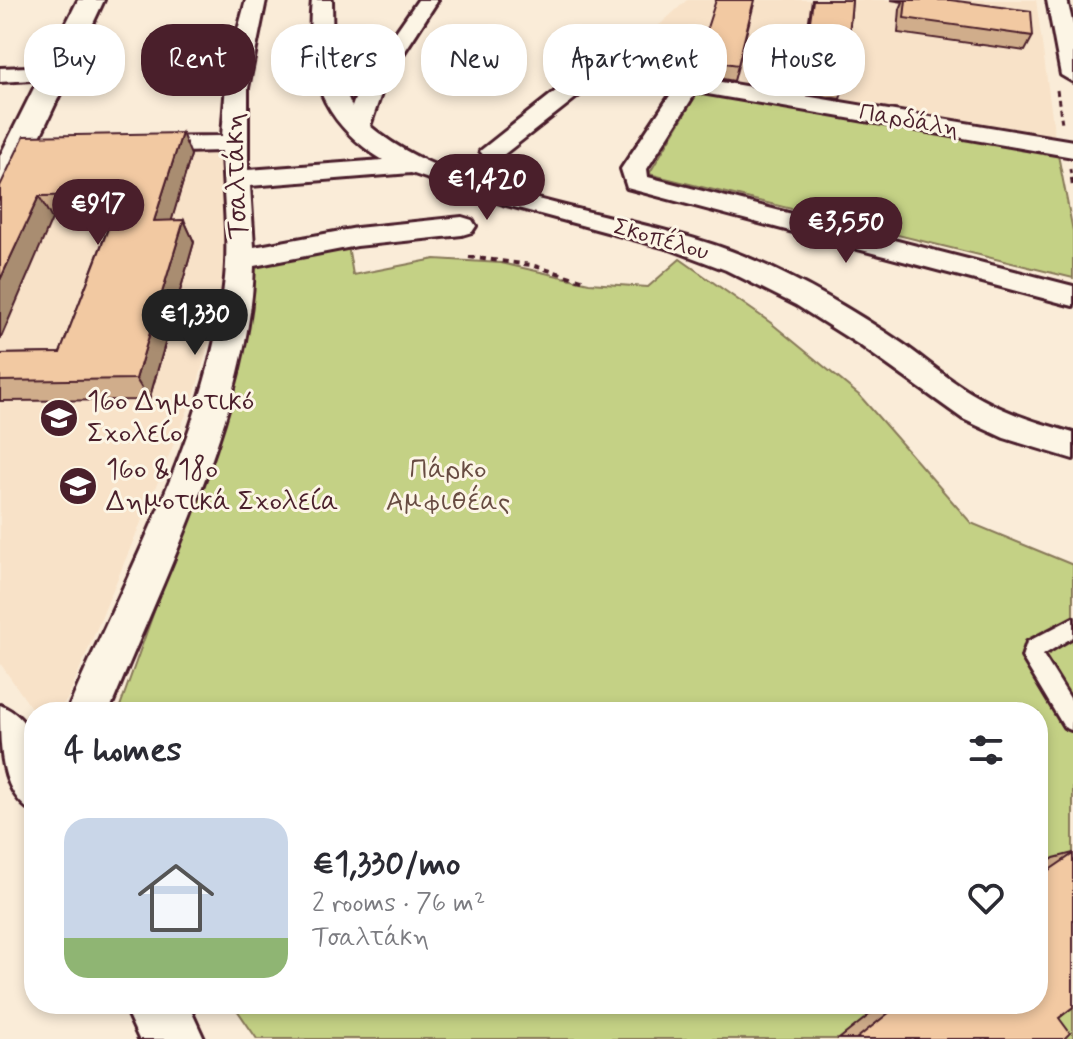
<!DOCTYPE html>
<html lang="en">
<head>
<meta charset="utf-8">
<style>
	body { margin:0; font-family:Mynerve,sans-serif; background:#f2f2f3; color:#2b2b33; height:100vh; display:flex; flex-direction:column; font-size:30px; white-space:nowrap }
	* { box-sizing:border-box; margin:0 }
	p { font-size:26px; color:#7c7c81 }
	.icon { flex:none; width:44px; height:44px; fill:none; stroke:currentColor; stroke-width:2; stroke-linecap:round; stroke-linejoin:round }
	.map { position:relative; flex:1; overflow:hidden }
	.drawer { position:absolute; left:24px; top:702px; width:1024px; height:312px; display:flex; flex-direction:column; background:#fff; border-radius:32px; box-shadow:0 4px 12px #0003 }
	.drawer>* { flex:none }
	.top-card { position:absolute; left:24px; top:24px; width:1026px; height:72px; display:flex; gap:16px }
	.price { position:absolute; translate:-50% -68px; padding:0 18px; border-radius:28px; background:#4a1f2b; color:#fff; font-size:26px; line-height:52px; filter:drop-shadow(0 2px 4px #0008) }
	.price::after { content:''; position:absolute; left:50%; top:48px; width:24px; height:18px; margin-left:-12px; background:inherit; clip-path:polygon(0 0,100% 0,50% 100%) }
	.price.selected { background:#222; color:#fff }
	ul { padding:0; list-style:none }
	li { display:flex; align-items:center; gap:24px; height:200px; padding:0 40px }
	li span { display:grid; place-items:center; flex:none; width:224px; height:160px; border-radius:24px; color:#555 }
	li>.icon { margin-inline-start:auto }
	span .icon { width:96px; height:96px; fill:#fffc; stroke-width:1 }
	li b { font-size:34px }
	h2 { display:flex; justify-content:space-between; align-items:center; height:96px; padding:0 40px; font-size:34px }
	.pill { padding:0 28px; border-radius:32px; background:#fff; box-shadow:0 4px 12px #0003; font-size:28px; line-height:72px }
	.pill.selected { background:#4a1f2b; color:#fff }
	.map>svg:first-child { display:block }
</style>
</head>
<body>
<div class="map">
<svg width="1073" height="1039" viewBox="0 0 1073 1039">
	<rect width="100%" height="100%" fill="#faecd8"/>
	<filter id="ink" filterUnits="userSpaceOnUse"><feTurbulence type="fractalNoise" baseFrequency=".0125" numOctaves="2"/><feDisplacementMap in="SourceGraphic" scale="16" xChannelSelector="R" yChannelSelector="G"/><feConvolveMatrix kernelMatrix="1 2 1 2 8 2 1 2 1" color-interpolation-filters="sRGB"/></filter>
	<g filter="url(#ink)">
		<g fill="#f8e2c8">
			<path d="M 687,0 L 1036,0 L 1055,138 L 629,64 L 622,59 Z"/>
			<path d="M 221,148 L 228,264 L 225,285 L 195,393 L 67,700 L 55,712 L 34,712 L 0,663 L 0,229 L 35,154 Z"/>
		</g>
		<g fill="#c4d185" stroke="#877858" stroke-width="2">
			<path d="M 698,92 L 1058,155 L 1073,231 L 1073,278 L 649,174 Z"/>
			<path d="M 348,246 L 353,275 L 435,259 L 501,263 L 589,283 L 648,287 L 680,259 L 771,323 L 860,396 L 971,523 L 1073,565 L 1073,1039 L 257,1039 L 233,1004 L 1038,1004 L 1038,712 L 118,712 L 180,539 L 246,265 Z"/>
		</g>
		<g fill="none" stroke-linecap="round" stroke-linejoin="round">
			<defs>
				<path id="service" d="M 1073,618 L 1073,637 L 1043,655 L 1073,703 L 1071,730 L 1064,727 L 1022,657 L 1027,642 Z"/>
				<g id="minor">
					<path d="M 246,0 L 266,0 L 248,88 L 248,170 L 383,160 C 319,121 305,70 312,0 L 332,0 L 333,63 L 352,107 L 361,82 L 418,0 L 438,0 L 385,82 L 370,126 C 456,200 635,211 744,256 C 800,279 853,310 903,344 C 930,363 953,384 982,399 C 1011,415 1042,424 1073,433 L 1073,459 L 1004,438 L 963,419 L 861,346 L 796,305 L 726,270 L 670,249 L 503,204 L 411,173 L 250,186 L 254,247 L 357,228 L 462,217 L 472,220 L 476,226 L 472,232 L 462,235 L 357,246 L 254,266 C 250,406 162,582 109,712 L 67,712 C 126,573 209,430 225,278 C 229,237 223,193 222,151 L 138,153 L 125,145 L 138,137 L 222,136 L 227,71 Z"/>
					<path d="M 1047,0 L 1067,0 L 1073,25 L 1073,82 L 1061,75 Z"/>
					<path d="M 620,65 L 1073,141 L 1073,157 L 696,92 L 647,169 L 648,177 L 1073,286 L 1073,306 L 627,188 L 621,169 L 675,88 L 620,79 L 596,82 L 502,156 L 484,156 L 480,151 L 581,71 Z"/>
					<path d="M 56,66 L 67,73 L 64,78 L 0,82 L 0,68 Z"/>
				</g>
				<g id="secondary">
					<path d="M 78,0 L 104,0 L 16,188 L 11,195 L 0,198 L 0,156 Z"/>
					<path d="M 0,705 C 47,725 34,770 34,813 C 0,793 0,748 0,705 Z"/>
					<path d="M 123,1004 L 188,1004 L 204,1039 L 139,1039 Z"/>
				</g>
			</defs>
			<use href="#service" stroke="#4a1f2b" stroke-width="6"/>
			<use href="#minor" stroke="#4a1f2b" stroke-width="6"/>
			<use href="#secondary" stroke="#4a1f2b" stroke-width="6"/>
			<g stroke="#4a1f2b" stroke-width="3" stroke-dasharray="5 4" stroke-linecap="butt">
				<path d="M 1057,90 L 1062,123"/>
				<path d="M 1070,169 L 1072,181"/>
			</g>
			<g stroke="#4a1f2b" stroke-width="4" stroke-dasharray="6 5" stroke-linecap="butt">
				<path d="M 1072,179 L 1073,187"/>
				<path d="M 469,257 L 531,265 L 585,281"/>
			</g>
			<use href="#service" fill="#fcf5e5" fill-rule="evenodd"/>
			<use href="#minor" fill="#fcf5e5" fill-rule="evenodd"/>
			<use href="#secondary" fill="#fcf5e5" fill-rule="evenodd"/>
		</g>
		<g fill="#d0ad8b" stroke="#4a1f2b" stroke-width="2">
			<path d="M 755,0 L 734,81 L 695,74 L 697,59 Z"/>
			<path d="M 812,0 L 852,0 L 845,83 L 840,99 L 798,92 Z"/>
			<path d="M 891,0 L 950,0 L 1033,36 L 1025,51 L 898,33 L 900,9 L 903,2 Z"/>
			<path d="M 191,155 L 171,221 L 184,220 L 194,242 L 149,400 L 0,401 L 0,354 L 60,353 L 112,217 L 52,219 L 0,186 Z"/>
			<path d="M 1073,853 L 1073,1007 L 1059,1018 L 1064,1039 L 839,1039 L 883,1004 L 1038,1004 L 1038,869 L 1054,858 Z"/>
		</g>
		<g fill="#a98d71" stroke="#4a1f2b" stroke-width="2">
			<path d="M 182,133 L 191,155 L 165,243 L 154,221 Z"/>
			<path d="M 39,196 L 52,219 L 0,340 L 0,280 Z"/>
			<path d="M 184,220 L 194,242 L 149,400 L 136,379 Z"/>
		</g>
		<g fill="#f2c9a2" stroke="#4a1f2b" stroke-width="2">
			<path d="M 716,0 L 754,0 L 738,65 L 697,59 Z"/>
			<path d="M 813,0 L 852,0 L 845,83 L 802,76 Z"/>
			<path d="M 906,0 L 950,0 L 1031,11 L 1033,36 L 904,18 Z"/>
			<path d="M 182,133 L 154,221 L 184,220 L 136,379 L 0,381 L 0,354 L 60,353 L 121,195 L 39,196 L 0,280 L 0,186 L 24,136 Z"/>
			<path d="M 1073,854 L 1073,1007 L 1059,1018 L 1070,1033 L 1064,1039 L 856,1039 L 900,1004 L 1038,1004 L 1038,870 L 1042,875 Z"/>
		</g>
	</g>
	<defs>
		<symbol id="school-disc" viewBox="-11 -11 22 22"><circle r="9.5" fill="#4a1f2b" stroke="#fcf5e5"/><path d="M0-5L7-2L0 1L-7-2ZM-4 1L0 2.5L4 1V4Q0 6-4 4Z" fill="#fff"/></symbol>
	</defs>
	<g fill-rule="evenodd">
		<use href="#school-disc" x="37" y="396" width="44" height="44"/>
		<use href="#school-disc" x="56" y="464" width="44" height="44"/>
	</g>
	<g text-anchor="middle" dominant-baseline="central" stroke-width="6" stroke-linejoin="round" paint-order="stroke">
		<g font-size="24" fill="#4a1f2b" stroke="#fcf5e5">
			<text transform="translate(909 121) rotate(10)">Παρδάλη</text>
			<text transform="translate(661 240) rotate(16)">Σκοπέλου</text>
		</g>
		<g font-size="28" fill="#4a1f2b" stroke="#fcf5e5">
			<text transform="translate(237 176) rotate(-92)">Τσαλτάκη</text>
		</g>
		<g font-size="28" fill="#4a1f2b" stroke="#fcf5e5" text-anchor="start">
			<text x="87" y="402">16ο Δημοτικό<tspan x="87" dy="32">Σχολείο</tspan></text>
			<text x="106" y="470">16ο &amp; 18ο<tspan x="106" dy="32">Δημοτικά Σχολεία</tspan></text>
		</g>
		<g font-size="28" fill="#684c42" stroke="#fcf5e5">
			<text x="448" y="470">Πάρκο<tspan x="448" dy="32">Αμφιθέας</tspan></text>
		</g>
	</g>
</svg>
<b class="price" style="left:487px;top:222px">€1,420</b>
<b class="price" style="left:98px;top:247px">€917</b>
<b class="price" style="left:846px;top:265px">€3,550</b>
<b class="price selected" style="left:195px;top:357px">€1,330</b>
<div class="top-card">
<a class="pill">Buy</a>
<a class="pill selected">Rent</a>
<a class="pill">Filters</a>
<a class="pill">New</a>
<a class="pill">Apartment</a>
<a class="pill">House</a>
</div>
<section class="drawer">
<h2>4 homes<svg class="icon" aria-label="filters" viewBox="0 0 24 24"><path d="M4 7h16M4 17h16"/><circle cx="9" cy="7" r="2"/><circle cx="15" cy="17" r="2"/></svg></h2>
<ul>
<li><span style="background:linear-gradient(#c9d6e8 75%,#8fb573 0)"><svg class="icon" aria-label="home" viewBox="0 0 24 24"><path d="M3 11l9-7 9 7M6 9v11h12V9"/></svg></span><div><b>€1,330/mo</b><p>2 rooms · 76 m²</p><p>Τσαλτάκη</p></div><svg class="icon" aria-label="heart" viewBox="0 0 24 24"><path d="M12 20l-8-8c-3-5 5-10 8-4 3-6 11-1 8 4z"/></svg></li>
</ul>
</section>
</div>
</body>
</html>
